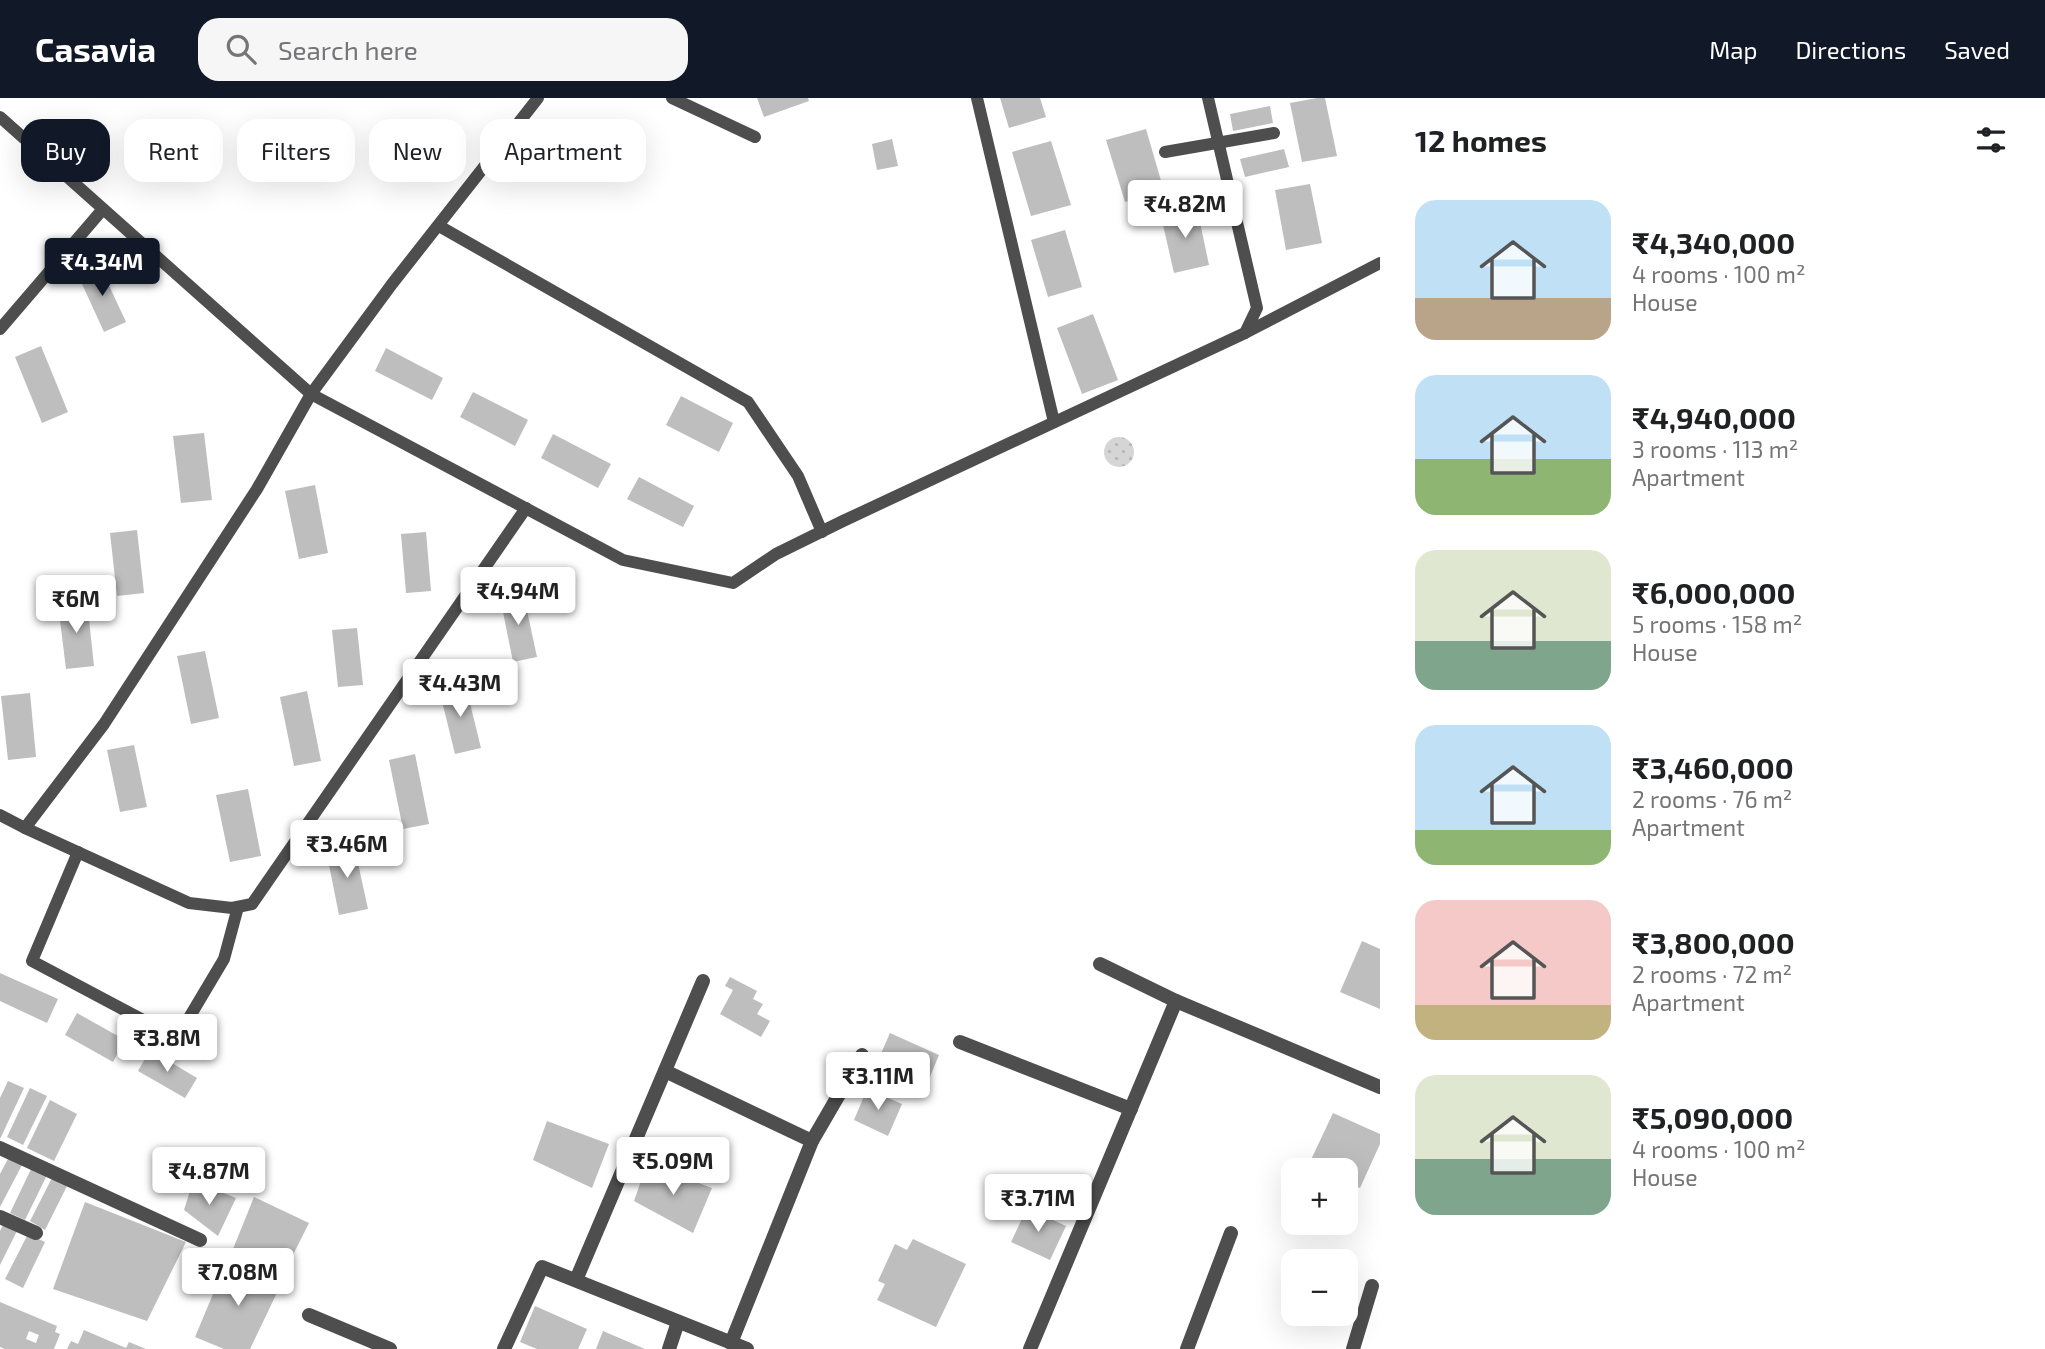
<!DOCTYPE html>
<html lang="en">
<head>
<meta charset="utf-8">
<style>
	body { margin:0; font-family:"Exo 2",sans-serif; background:#f6f6f6; color:#202124; height:100vh; display:flex; flex-direction:column; font-size:26px; white-space:nowrap }
	* { box-sizing:border-box; margin:0 }
	p { font-size:23px; color:#757577 }
	.icon { flex:none; width:38px; height:38px; fill:none; stroke:currentColor; stroke-width:2; stroke-linecap:round; stroke-linejoin:round }
	.map { position:relative; flex:1; overflow:hidden }
	.panel { display:flex; flex-direction:column; background:#fff; width:665px }
	.panel>* { flex:none }
	.banner { position:absolute; left:21px; top:21px; width:665px; height:63px; display:flex; gap:14px }
	.tools { position:absolute; left:1281px; top:1060px; display:grid; gap:14px }
	.tools a { display:grid; place-items:center; width:77px; height:77px; border-radius:14px; background:#fff; box-shadow:0 7px 28px #0002; font-size:35px }
	.price { position:absolute; translate:-50% -60px; padding:0 16px; border-radius:7px; background:#fff; color:#222; font-size:23px; line-height:46px; filter:drop-shadow(0 2px 4px #0008) }
	.price::after { content:''; position:absolute; left:50%; top:42px; width:21px; height:16px; margin-left:-10px; background:inherit; clip-path:polygon(0 0,100% 0,50% 100%) }
	.price.on { background:#111827; color:#fff }
	ul { padding:0; list-style:none }
	li { display:flex; align-items:center; gap:21px; height:175px; padding:0 35px }
	li span { display:grid; place-items:center; flex:none; width:196px; height:140px; border-radius:21px; color:#555 }
	li>.icon { margin-inline-start:auto }
	span .icon { width:84px; height:84px; fill:#fffc; stroke-width:1 }
	li b { font-size:30px }
	h2 { display:flex; justify-content:space-between; align-items:center; height:84px; padding:0 35px; font-size:30px }
	.chip { padding:0 24px; border-radius:21px; background:#fff; box-shadow:0 7px 28px #0002; font-size:24px; line-height:63px }
	.chip.on { background:#111827; color:#fff }
	header { display:flex; align-items:center; gap:42px; box-sizing:border-box; height:98px; padding:0 35px; background:#111827; color:#fff }
	header strong { font-size:33px }
	nav { display:flex; gap:38px; margin-inline-start:auto; font-size:24px }
	.search { width:490px; height:63px; background:#f6f6f6; display:flex; align-items:center; gap:18px; box-sizing:border-box; padding:0 24px; border-radius:21px; color:#757577; font-size:26px }
	main { display:flex; flex:1; min-height:0 }
	.map>svg:first-child { display:block }
</style>
</head>
<body>
<header>
<strong>Casavia</strong>
<div class="search"><svg class="icon" aria-label="search" viewBox="0 0 24 24"><circle cx="10" cy="10" r="6"/><path d="M15 15l6 6"/></svg>Search here</div>
<nav><a>Map</a><a>Directions</a><a>Saved</a></nav>
</header>
<main>
<div class="map">
<svg width="1380" height="1251" viewBox="0 0 1380 1251">
	<defs>
		<pattern id="grass-dots" width="8" height="8" patternUnits="userSpaceOnUse" patternTransform="scale(1.75)"><rect width="8" height="8" fill="#d5d5d5"/><path d="M2 2h.1M6 6h.1" fill="none" stroke="#b5b5b5" stroke-width="1.8" stroke-linecap="round"/></pattern>
	</defs>
	<rect width="100%" height="100%" fill="#fff"/>
	<circle fill="url(#grass-dots)" cx="1119" cy="354" r="15"/>
	<g fill="#bebebe" fill-rule="evenodd">
		<path d="M 757,0 L 808,0 L 809,3 L 764,19 Z"/>
		<path d="M 1000,0 L 1040,0 L 1046,19 L 1009,30 Z"/>
		<path d="M 1317,0 L 1325,0 L 1337,58 L 1302,64 L 1290,5 Z"/>
		<path d="M 1270,8 L 1273,25 L 1233,33 L 1230,16 Z"/>
		<path d="M 1146,31 L 1164,93 L 1125,104 L 1106,42 Z"/>
		<path d="M 892,41 L 898,68 L 877,72 L 872,46 Z"/>
		<path d="M 1051,43 L 1071,107 L 1031,118 L 1012,54 Z"/>
		<path d="M 1284,51 L 1289,69 L 1245,79 L 1240,61 Z"/>
		<path d="M 1310,86 L 1322,145 L 1286,152 L 1275,92 Z"/>
		<path d="M 1197,110 L 1209,167 L 1174,175 L 1161,118 Z"/>
		<path d="M 1065,132 L 1082,189 L 1048,199 L 1031,142 Z"/>
		<path d="M 99,166 L 126,224 L 104,234 L 77,175 Z"/>
		<path d="M 1093,216 L 1118,282 L 1082,296 L 1057,230 Z"/>
		<path d="M 41,248 L 68,314 L 42,325 L 15,259 Z"/>
		<path d="M 386,250 L 443,280 L 432,302 L 375,273 Z"/>
		<path d="M 473,294 L 528,322 L 515,348 L 460,319 Z"/>
		<path d="M 681,298 L 733,325 L 719,354 L 666,327 Z"/>
		<path d="M 204,335 L 212,402 L 181,405 L 173,338 Z"/>
		<path d="M 553,336 L 611,366 L 598,390 L 541,360 Z"/>
		<path d="M 639,379 L 694,408 L 683,429 L 627,401 Z"/>
		<path d="M 315,387 L 328,455 L 299,461 L 285,393 Z"/>
		<path d="M 137,432 L 144,495 L 117,498 L 110,435 Z"/>
		<path d="M 426,434 L 431,493 L 406,495 L 401,436 Z"/>
		<path d="M 523,494 L 537,559 L 513,564 L 500,499 Z"/>
		<path d="M 87,503 L 94,568 L 66,571 L 58,506 Z"/>
		<path d="M 357,530 L 363,587 L 338,589 L 332,532 Z"/>
		<path d="M 205,553 L 219,620 L 191,626 L 177,558 Z"/>
		<path d="M 465,585 L 481,650 L 455,656 L 439,591 Z"/>
		<path d="M 307,593 L 321,663 L 294,668 L 280,599 Z"/>
		<path d="M 30,595 L 36,659 L 8,662 L 1,598 Z"/>
		<path d="M 134,647 L 147,709 L 120,714 L 107,652 Z"/>
		<path d="M 415,656 L 429,726 L 403,731 L 389,662 Z"/>
		<path d="M 248,691 L 261,758 L 230,764 L 216,697 Z"/>
		<path d="M 354,747 L 368,811 L 339,817 L 326,752 Z"/>
		<path d="M 1362,843 L 1380,851 L 1380,911 L 1340,894 Z"/>
		<path d="M 0,875 L 58,901 L 47,925 L 0,903 Z"/>
		<path d="M 730,879 L 757,893 L 753,901 L 763,906 L 757,916 L 770,923 L 761,939 L 720,916 L 733,892 L 725,888 Z"/>
		<path d="M 77,915 L 125,942 L 113,964 L 65,937 Z"/>
		<path d="M 890,935 L 939,957 L 923,996 L 873,974 Z"/>
		<path d="M 150,952 L 197,980 L 185,1000 L 138,973 Z"/>
		<path d="M 8,983 L 24,990 L 0,1041 L 0,1000 Z"/>
		<path d="M 30,990 L 47,998 L 23,1047 L 7,1039 Z"/>
		<path d="M 867,991 L 902,1006 L 888,1038 L 854,1022 Z"/>
		<path d="M 50,1002 L 77,1016 L 54,1063 L 27,1050 Z"/>
		<path d="M 1333,1015 L 1380,1036 L 1380,1046 L 1360,1090 L 1346,1083 L 1346,1073 L 1323,1073 L 1309,1066 Z"/>
		<path d="M 547,1023 L 609,1046 L 592,1090 L 533,1062 Z"/>
		<path d="M 9,1059 L 22,1067 L 0,1109 L 0,1076 Z"/>
		<path d="M 647,1066 L 712,1090 L 693,1135 L 634,1103 Z"/>
		<path d="M 32,1069 L 47,1077 L 25,1122 L 10,1115 Z"/>
		<path d="M 53,1078 L 68,1086 L 45,1132 L 30,1123 Z"/>
		<path d="M 193,1083 L 236,1100 L 218,1138 L 184,1112 Z"/>
		<path d="M 254,1099 L 309,1125 L 285,1173 L 233,1151 Z"/>
		<path d="M 85,1104 L 186,1144 L 147,1223 L 53,1191 Z"/>
		<path d="M 1027,1110 L 1066,1128 L 1050,1162 L 1011,1144 Z"/>
		<path d="M 3,1127 L 17,1133 L 0,1167 L 0,1133 Z"/>
		<path d="M 28,1136 L 45,1144 L 23,1190 L 5,1181 Z"/>
		<path d="M 913,1141 L 966,1166 L 936,1229 L 877,1202 L 885,1186 L 878,1183 L 895,1146 L 907,1152 Z"/>
		<path d="M 226,1165 L 284,1180 L 250,1251 L 224,1251 L 195,1239 Z"/>
		<path d="M 0,1204 L 57,1228 L 55,1234 L 60,1236 L 54,1251 L 5,1251 L 0,1249 ZM 29,1233 L 39,1237 L 36,1245 L 26,1241 Z"/>
		<path d="M 535,1208 L 587,1231 L 578,1251 L 537,1251 L 520,1244 Z"/>
		<path d="M 84,1232 L 126,1250 L 129,1244 L 146,1251 L 67,1251 L 71,1243 L 78,1246 Z"/>
		<path d="M 603,1233 L 645,1251 L 596,1251 Z"/>
	</g>
	<g fill="none" stroke-linecap="round" stroke-linejoin="round">
		<g stroke="#4e4e4e" stroke-width="12">
			<path d="M 672,0 L 755,39"/>
			<path d="M 977,0 L 1054,324"/>
			<path d="M 0,19 L 311,296 L 623,462 L 733,485 L 776,456 L 843,423 L 1245,235 L 1257,210 L 1208,0"/>
			<path d="M 1165,54 L 1274,35"/>
			<path d="M 439,128 L 748,304 L 798,378 L 822,434"/>
			<path d="M 0,231 L 103,111"/>
			<path d="M 1245,235 L 1380,165"/>
			<path d="M 0,717 L 25,730 L 104,626 L 257,391 L 311,296 L 392,186 L 538,0"/>
			<path d="M 25,730 L 189,805 L 232,810 L 252,806 L 526,410"/>
			<path d="M 78,754 L 32,863 L 177,940 L 224,861 L 238,809"/>
		</g>
		<g stroke="#4e4e4e" stroke-width="14">
			<path d="M 1100,866 L 1176,903 L 1380,989"/>
			<path d="M 960,944 L 1131,1011"/>
			<path d="M 665,973 L 812,1043"/>
			<path d="M 0,1050 L 200,1142"/>
			<path d="M 0,1119 L 36,1135"/>
			<path d="M 576,1182 L 703,883"/>
			<path d="M 309,1217 L 390,1251"/>
			<path d="M 731,1245 L 812,1043 L 862,957"/>
			<path d="M 504,1251 L 542,1169 L 747,1251"/>
			<path d="M 669,1251 L 678,1224"/>
			<path d="M 1030,1251 L 1176,903"/>
			<path d="M 1187,1251 L 1231,1135"/>
			<path d="M 1353,1251 L 1372,1188"/>
		</g>
	</g>
</svg>
<div class="tools">
<a>+</a>
<a>−</a>
</div>
<b class="price" style="left:1185px;top:142px">₹4.82M</b>
<b class="price on" style="left:102px;top:200px">₹4.34M</b>
<b class="price" style="left:518px;top:529px">₹4.94M</b>
<b class="price" style="left:76px;top:537px">₹6M</b>
<b class="price" style="left:460px;top:621px">₹4.43M</b>
<b class="price" style="left:347px;top:782px">₹3.46M</b>
<b class="price" style="left:167px;top:976px">₹3.8M</b>
<b class="price" style="left:878px;top:1014px">₹3.11M</b>
<b class="price" style="left:673px;top:1099px">₹5.09M</b>
<b class="price" style="left:209px;top:1109px">₹4.87M</b>
<b class="price" style="left:1038px;top:1136px">₹3.71M</b>
<b class="price" style="left:238px;top:1210px">₹7.08M</b>
<div class="banner">
<a class="chip on">Buy</a>
<a class="chip">Rent</a>
<a class="chip">Filters</a>
<a class="chip">New</a>
<a class="chip">Apartment</a>
</div>
</div>
<section class="panel">
<h2>12 homes<svg class="icon" aria-label="filters" viewBox="0 0 24 24"><path d="M4 7h16M4 17h16"/><circle cx="9" cy="7" r="2"/><circle cx="15" cy="17" r="2"/></svg></h2>
<ul>
<li><span style="background:linear-gradient(#bfe0f5 70%,#b9a48a 0)"><svg class="icon" aria-label="home" viewBox="0 0 24 24"><path d="M3 11l9-7 9 7M6 9v11h12V9"/></svg></span><div><b>₹4,340,000</b><p>4 rooms · 100 m²</p><p>House</p></div></li>
<li><span style="background:linear-gradient(#bfe0f5 60%,#8fb573 0)"><svg class="icon" aria-label="home" viewBox="0 0 24 24"><path d="M3 11l9-7 9 7M6 9v11h12V9"/></svg></span><div><b>₹4,940,000</b><p>3 rooms · 113 m²</p><p>Apartment</p></div></li>
<li><span style="background:linear-gradient(#dfe7d0 65%,#7fa58c 0)"><svg class="icon" aria-label="home" viewBox="0 0 24 24"><path d="M3 11l9-7 9 7M6 9v11h12V9"/></svg></span><div><b>₹6,000,000</b><p>5 rooms · 158 m²</p><p>House</p></div></li>
<li><span style="background:linear-gradient(#bfe0f5 75%,#8fb573 0)"><svg class="icon" aria-label="home" viewBox="0 0 24 24"><path d="M3 11l9-7 9 7M6 9v11h12V9"/></svg></span><div><b>₹3,460,000</b><p>2 rooms · 76 m²</p><p>Apartment</p></div></li>
<li><span style="background:linear-gradient(#f6c9c9 75%,#c2b280 0)"><svg class="icon" aria-label="home" viewBox="0 0 24 24"><path d="M3 11l9-7 9 7M6 9v11h12V9"/></svg></span><div><b>₹3,800,000</b><p>2 rooms · 72 m²</p><p>Apartment</p></div></li>
<li><span style="background:linear-gradient(#dfe7d0 60%,#7fa58c 0)"><svg class="icon" aria-label="home" viewBox="0 0 24 24"><path d="M3 11l9-7 9 7M6 9v11h12V9"/></svg></span><div><b>₹5,090,000</b><p>4 rooms · 100 m²</p><p>House</p></div></li>
</ul>
</section>
</main>
</body>
</html>
